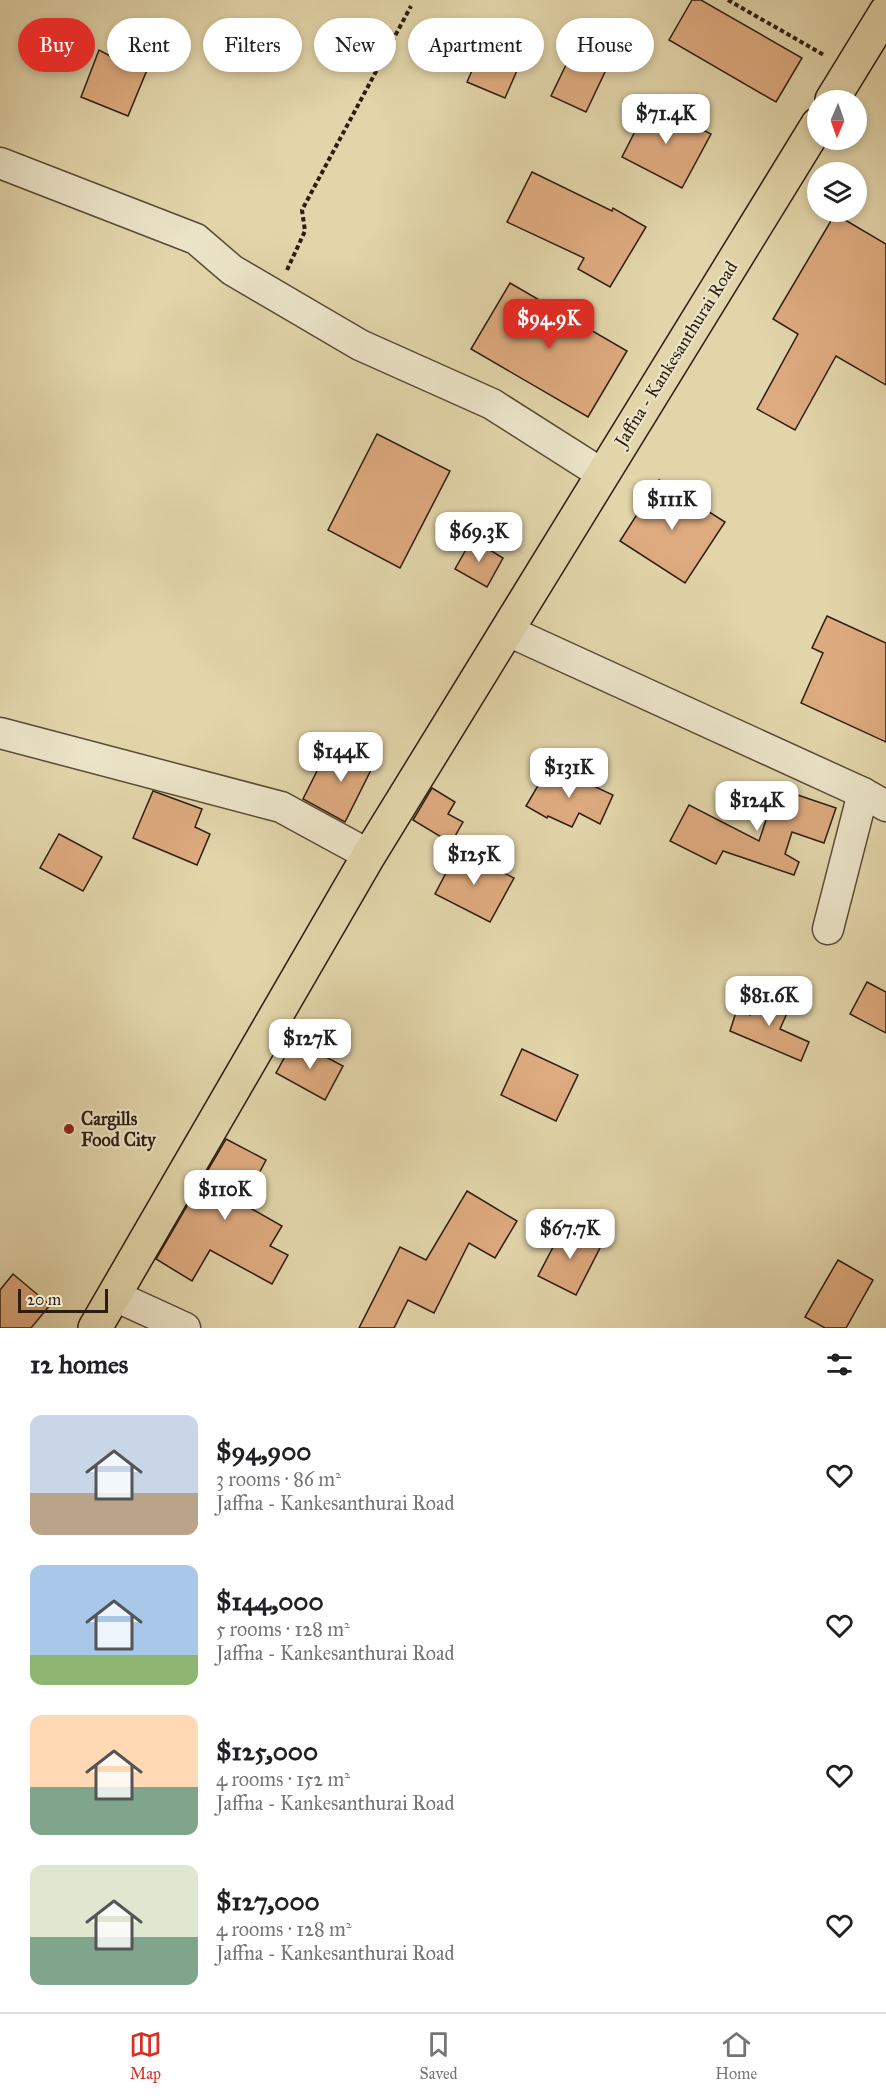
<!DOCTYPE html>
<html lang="en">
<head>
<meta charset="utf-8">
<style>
	body { margin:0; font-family:"IM FELL Great Primer",serif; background:#f6f6f6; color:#202124; height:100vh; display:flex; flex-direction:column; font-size:22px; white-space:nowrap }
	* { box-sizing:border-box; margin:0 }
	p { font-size:20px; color:#757577 }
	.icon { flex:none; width:33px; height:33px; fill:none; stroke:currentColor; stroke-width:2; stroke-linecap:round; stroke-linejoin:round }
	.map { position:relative; height:1328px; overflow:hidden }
	.side { display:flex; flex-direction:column; background:#fff; flex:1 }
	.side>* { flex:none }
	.banner { position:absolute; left:18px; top:18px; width:850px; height:54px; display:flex; gap:12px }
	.needle { width:39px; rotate:182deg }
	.fabs { position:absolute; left:807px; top:90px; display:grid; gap:12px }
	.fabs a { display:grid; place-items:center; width:60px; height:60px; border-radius:50%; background:#fff; box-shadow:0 3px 9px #0003; font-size:30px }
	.scale { position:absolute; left:18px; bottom:15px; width:90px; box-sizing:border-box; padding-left:6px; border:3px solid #2d1d0e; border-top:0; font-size:16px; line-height:21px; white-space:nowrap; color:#2d1d0e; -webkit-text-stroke:4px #ece4c8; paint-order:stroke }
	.price { position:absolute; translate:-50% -51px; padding:0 14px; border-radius:12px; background:#fff; color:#222; font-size:20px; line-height:39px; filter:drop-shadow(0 2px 3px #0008) }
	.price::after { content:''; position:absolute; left:50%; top:36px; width:18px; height:14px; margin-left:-9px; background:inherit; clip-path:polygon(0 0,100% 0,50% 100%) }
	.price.on { background:#d93025; color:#fff }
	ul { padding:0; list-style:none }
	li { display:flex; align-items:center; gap:18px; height:150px; padding:0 30px }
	li span { display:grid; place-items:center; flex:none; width:168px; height:120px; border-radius:12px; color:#555 }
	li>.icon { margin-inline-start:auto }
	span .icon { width:72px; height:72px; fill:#fffc; stroke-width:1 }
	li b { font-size:26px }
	h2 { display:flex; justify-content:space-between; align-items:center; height:72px; padding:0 30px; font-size:26px }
	.pill { padding:0 21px; border-radius:27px; background:#fff; box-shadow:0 3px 9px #0003; font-size:21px; line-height:54px }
	.pill.on { background:#d93025; color:#fff }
	.tabs { display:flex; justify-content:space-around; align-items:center; height:84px; border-top:2px solid #e0e0e0; background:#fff; font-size:16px; color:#757577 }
	.tabs a { display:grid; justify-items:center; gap:3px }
	.tabs .on { color:#d93025 }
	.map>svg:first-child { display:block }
</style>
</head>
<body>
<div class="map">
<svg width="886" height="1328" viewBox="0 0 886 1328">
	<rect width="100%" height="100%" fill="#e2d5aa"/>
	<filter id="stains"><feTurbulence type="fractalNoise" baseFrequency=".00333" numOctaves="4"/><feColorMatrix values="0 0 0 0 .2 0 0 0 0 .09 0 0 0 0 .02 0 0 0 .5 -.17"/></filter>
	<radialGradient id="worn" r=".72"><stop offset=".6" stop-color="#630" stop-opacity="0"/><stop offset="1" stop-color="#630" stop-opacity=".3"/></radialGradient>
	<g fill="#deaa7f" stroke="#2d1d0e" stroke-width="1.5">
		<path d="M 692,0 L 701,0 L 802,58 L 776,102 L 669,40 Z"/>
		<path d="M 119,30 L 143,39 L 133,63 L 147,70 L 128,116 L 81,97 L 99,50 L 110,56 Z"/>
		<path d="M 580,36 L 614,53 L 586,112 L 551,96 Z"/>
		<path d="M 481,50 L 519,66 L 505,98 L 467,82 Z"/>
		<path d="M 650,102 L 711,134 L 682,188 L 622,157 Z"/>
		<path d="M 532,172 L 612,211 L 613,208 L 646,227 L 610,287 L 578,269 L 584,258 L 507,222 Z"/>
		<path d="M 835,214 L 886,244 L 886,385 L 836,356 L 795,430 L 757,409 L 798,334 L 773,319 Z"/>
		<path d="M 510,283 L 627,351 L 588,417 L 471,349 Z"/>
		<path d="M 377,434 L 450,471 L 400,568 L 328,530 Z"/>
		<path d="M 659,480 L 725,522 L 685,583 L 620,541 Z"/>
		<path d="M 472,539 L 503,558 L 487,587 L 455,569 Z"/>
		<path d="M 827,616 L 886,643 L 886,742 L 801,703 L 823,653 L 812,648 Z"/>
		<path d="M 351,743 L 378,756 L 345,822 L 303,799 L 321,763 L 338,771 Z"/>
		<path d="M 555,768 L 613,795 L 600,824 L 579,813 L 572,827 L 548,816 L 547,818 L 526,806 L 543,777 L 549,780 Z"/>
		<path d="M 432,788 L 455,802 L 448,814 L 463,822 L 451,843 L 413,820 Z"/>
		<path d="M 777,788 L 836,808 L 824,843 L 792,832 L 785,854 L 799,862 L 794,875 L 723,851 L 716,864 L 670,841 L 689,805 L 759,841 Z"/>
		<path d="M 153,791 L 202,809 L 195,827 L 210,834 L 197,865 L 133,838 Z"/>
		<path d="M 59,834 L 102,857 L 83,891 L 40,868 Z"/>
		<path d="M 458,850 L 514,878 L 490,922 L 435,894 Z"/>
		<path d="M 867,982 L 886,992 L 886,1033 L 850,1014 Z"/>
		<path d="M 760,992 L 791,1004 L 780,1029 L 809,1042 L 801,1061 L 730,1031 L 737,1009 L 750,1015 Z"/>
		<path d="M 294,1040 L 343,1066 L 325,1100 L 276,1073 Z"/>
		<path d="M 522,1049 L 578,1075 L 556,1121 L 501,1095 Z"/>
		<path d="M 226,1139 L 266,1160 L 243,1204 L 282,1226 L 270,1246 L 288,1255 L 272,1284 L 210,1250 L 192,1281 L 156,1259 Z"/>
		<path d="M 467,1191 L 517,1221 L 495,1258 L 469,1243 L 434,1313 L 408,1300 L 394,1328 L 359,1328 L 400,1247 L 426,1260 Z"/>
		<path d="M 565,1224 L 602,1244 L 576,1295 L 538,1276 Z"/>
		<path d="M 838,1260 L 873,1280 L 846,1328 L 825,1328 L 805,1317 Z"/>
		<path d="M 13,1274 L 50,1305 L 31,1328 L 0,1328 L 0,1290 Z"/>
	</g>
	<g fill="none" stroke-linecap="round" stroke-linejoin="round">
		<defs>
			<g id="minor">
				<path d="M 0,163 L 196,239 L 232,270 L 360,345 L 492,404 L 602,474"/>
				<path d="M 506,630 L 863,793 L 886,806"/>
				<path d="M 0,733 L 281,807 L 369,855"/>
				<path d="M 828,929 L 863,793"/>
				<path d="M 113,1295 L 185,1328"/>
			</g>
			<g id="primary">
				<path d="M 832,100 L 886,12"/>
				<path d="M 95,1328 L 369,855 L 818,124"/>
			</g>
		</defs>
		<use href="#minor" stroke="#5a4b35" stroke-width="33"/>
		<use href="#primary" stroke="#2d1d0e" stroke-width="36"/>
		<g stroke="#2d1d0e" stroke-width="4" stroke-dasharray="4.5 3" stroke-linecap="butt">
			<path d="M 728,0 L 824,55"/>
			<path d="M 287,270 L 305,231 L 302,210 L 411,6"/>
		</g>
		<use href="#minor" stroke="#ece4c8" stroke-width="30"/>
		<use href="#primary" stroke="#e2d5aa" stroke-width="33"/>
	</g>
	<circle fill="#8f2418" stroke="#ece4c8" stroke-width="2" cx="69" cy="1129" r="6"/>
	<g text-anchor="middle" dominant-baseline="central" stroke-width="4.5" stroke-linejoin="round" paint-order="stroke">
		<g font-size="18" fill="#2d1d0e" stroke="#ece4c8">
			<text transform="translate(676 354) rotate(-58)">Jaffna - Kankesanthurai Road</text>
		</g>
		<g font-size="18" font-weight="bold" fill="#2d1d0e" stroke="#ece4c8" text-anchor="start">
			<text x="81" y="1119">Cargills<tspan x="81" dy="21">Food City</tspan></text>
		</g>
	</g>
	<rect width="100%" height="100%" filter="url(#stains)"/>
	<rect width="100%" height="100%" fill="url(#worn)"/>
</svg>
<div class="fabs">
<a><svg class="needle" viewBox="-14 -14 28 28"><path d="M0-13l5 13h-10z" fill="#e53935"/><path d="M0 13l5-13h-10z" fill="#757577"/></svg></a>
<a><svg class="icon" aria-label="layers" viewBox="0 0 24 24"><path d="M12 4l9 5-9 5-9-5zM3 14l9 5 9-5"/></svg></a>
</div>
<div class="scale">20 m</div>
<b class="price" style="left:666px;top:145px">$71.4K</b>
<b class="price on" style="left:549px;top:350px">$94.9K</b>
<b class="price" style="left:672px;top:531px">$111K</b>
<b class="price" style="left:479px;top:563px">$69.3K</b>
<b class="price" style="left:341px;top:783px">$144K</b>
<b class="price" style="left:569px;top:799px">$131K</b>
<b class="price" style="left:757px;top:832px">$124K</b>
<b class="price" style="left:474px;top:886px">$125K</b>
<b class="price" style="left:769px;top:1027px">$81.6K</b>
<b class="price" style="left:310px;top:1070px">$127K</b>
<b class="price" style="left:225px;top:1221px">$110K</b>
<b class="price" style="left:570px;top:1260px">$67.7K</b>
<div class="banner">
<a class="pill on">Buy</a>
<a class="pill">Rent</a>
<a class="pill">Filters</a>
<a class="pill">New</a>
<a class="pill">Apartment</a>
<a class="pill">House</a>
</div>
</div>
<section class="side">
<h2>12 homes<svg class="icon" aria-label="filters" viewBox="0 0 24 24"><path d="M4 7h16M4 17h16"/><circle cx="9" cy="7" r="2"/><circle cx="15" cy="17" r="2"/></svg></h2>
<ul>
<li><span style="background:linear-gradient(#c9d6e8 65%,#b9a48a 0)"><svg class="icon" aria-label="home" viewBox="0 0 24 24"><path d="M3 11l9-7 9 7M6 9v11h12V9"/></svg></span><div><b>$94,900</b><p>3 rooms · 86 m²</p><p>Jaffna - Kankesanthurai Road</p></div><svg class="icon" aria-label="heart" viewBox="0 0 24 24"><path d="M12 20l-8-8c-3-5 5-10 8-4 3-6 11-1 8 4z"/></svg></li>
<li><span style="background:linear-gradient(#a9c7e8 75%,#8fb573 0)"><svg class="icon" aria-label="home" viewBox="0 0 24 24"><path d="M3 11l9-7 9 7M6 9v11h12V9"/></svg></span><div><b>$144,000</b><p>5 rooms · 128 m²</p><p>Jaffna - Kankesanthurai Road</p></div><svg class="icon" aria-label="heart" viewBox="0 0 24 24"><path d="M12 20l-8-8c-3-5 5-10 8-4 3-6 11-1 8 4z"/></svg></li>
<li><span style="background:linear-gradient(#ffd9b3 60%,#7fa58c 0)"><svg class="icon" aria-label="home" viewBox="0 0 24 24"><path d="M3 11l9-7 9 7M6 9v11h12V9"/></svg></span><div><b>$125,000</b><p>4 rooms · 152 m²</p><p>Jaffna - Kankesanthurai Road</p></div><svg class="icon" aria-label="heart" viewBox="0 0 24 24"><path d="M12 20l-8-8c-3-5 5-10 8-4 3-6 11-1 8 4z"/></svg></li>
<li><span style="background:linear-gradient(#dfe7d0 60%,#7fa58c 0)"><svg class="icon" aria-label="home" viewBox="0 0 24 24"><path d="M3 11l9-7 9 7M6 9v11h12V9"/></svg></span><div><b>$127,000</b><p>4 rooms · 128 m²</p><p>Jaffna - Kankesanthurai Road</p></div><svg class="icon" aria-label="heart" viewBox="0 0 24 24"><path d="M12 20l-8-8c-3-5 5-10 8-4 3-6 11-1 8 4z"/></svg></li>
</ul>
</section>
<nav class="tabs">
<a class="on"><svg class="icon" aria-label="map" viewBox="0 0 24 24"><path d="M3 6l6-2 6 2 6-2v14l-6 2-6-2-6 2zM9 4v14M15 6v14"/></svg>Map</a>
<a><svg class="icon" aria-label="saved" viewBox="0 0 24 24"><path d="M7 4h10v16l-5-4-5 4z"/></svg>Saved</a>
<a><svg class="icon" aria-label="home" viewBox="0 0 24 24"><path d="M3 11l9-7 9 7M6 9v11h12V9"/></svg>Home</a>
</nav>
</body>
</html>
